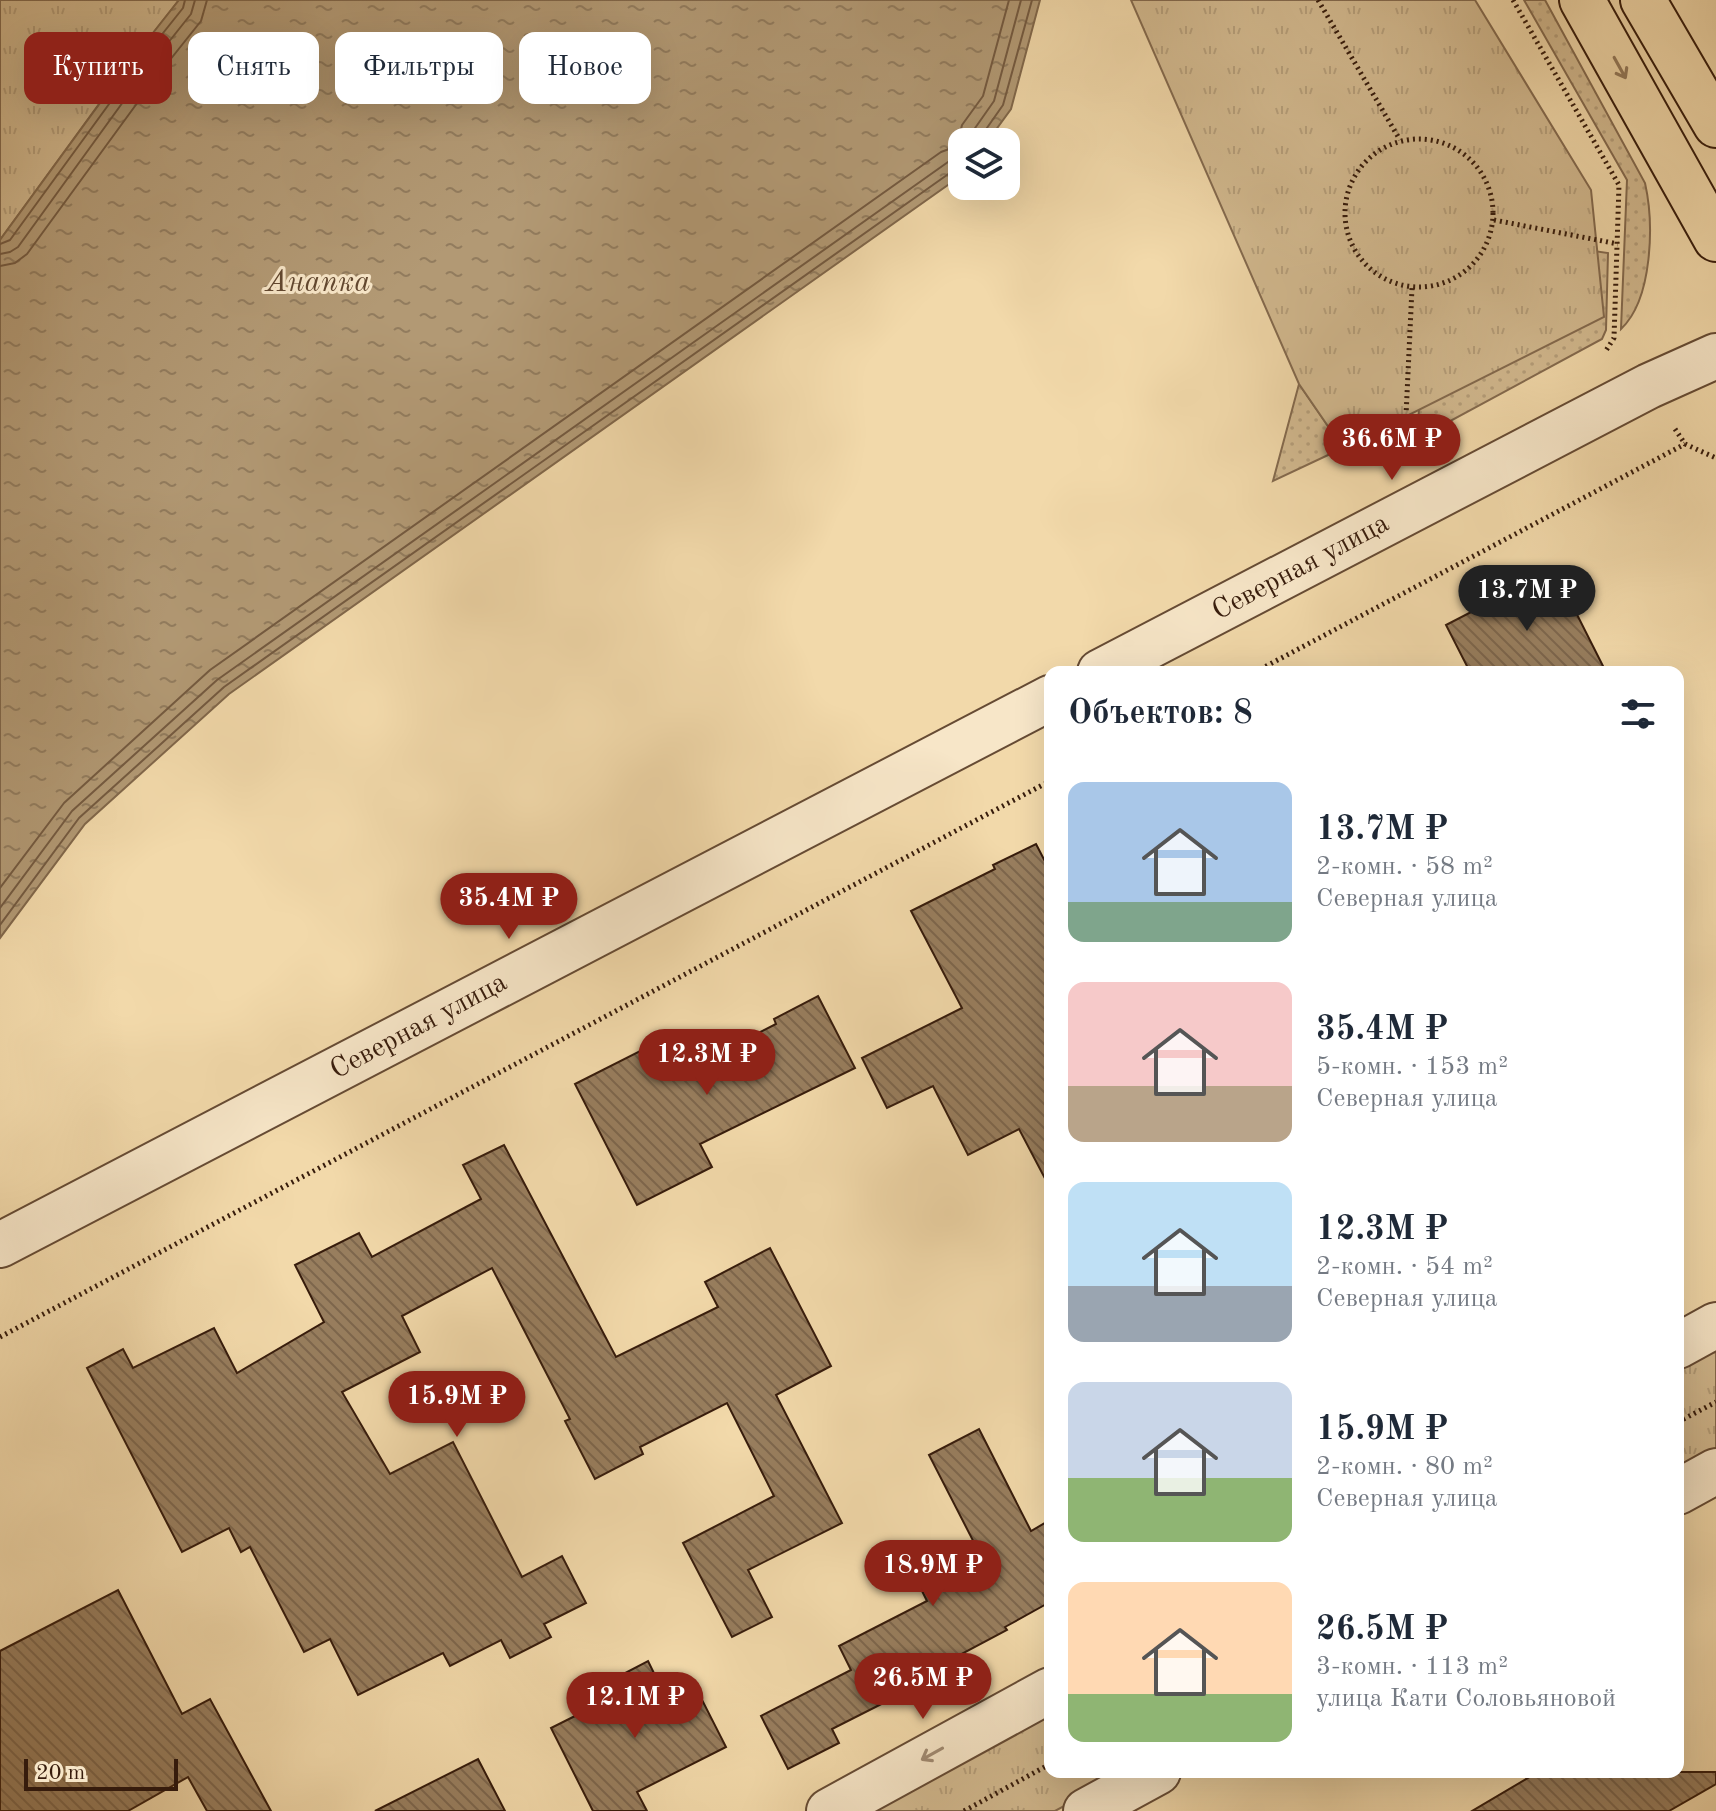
<!DOCTYPE html>
<html lang="ru">
<head>
<meta charset="utf-8">
<style>
	body { margin:0; font-family:"Old Standard TT",serif; background:#f2f2f3; color:#1f2937; height:100vh; display:flex; flex-direction:column; font-size:30px; white-space:nowrap }
	* { box-sizing:border-box; margin:0 }
	p { font-size:26px; color:#747a83 }
	.icon { flex:none; width:44px; height:44px; fill:none; stroke:currentColor; stroke-width:2; stroke-linecap:round; stroke-linejoin:round }
	.map { position:relative; flex:1; overflow:hidden }
	.drawer { position:absolute; left:1044px; top:666px; width:640px; height:1112px; display:flex; flex-direction:column; background:#fff; border-radius:16px; box-shadow:0 8px 32px #0002 }
	.drawer>* { flex:none }
	.guide { position:absolute; left:24px; top:32px; width:760px; height:72px; display:flex; gap:16px }
	.tools { position:absolute; left:948px; top:128px; display:grid; gap:16px }
	.tools a { display:grid; place-items:center; width:72px; height:72px; border-radius:16px; background:#fff; box-shadow:0 8px 32px #0002; font-size:40px }
	.scale { position:absolute; left:24px; bottom:20px; width:154px; box-sizing:border-box; padding-left:8px; border:4px solid #371c0c; border-top:0; font-size:22px; line-height:28px; white-space:nowrap; color:#371c0c; -webkit-text-stroke:6px #f7e6c8; paint-order:stroke }
	.price { position:absolute; translate:-50% -68px; padding:0 18px; border-radius:28px; background:#8f2418; color:#fff; font-size:26px; line-height:52px; filter:drop-shadow(0 2px 4px #0008) }
	.price::after { content:''; position:absolute; left:50%; top:48px; width:24px; height:18px; margin-left:-12px; background:inherit; clip-path:polygon(0 0,100% 0,50% 100%) }
	.price.on { background:#222; color:#fff }
	ul { padding:0; list-style:none }
	li { display:flex; align-items:center; gap:24px; height:200px; padding:0 24px }
	li span { display:grid; place-items:center; flex:none; width:224px; height:160px; border-radius:16px; color:#555 }
	li>.icon { margin-inline-start:auto }
	span .icon { width:96px; height:96px; fill:#fffc; stroke-width:1 }
	li b { font-size:34px }
	h2 { display:flex; justify-content:space-between; align-items:center; height:96px; padding:0 24px; font-size:34px }
	.tag { padding:0 28px; border-radius:16px; background:#fff; box-shadow:0 8px 32px #0002; font-size:28px; line-height:72px }
	.tag.on { background:#8f2418; color:#fff }
	.map>svg:first-child { display:block }
</style>
</head>
<body>
<div class="map">
<svg width="1716" height="1811" viewBox="0 0 1716 1811">
	<defs>
		<pattern id="grass-dots" width="8" height="8" patternUnits="userSpaceOnUse" patternTransform="scale(2)"><rect width="8" height="8" fill="#d2b98f"/><path d="M2 2h.1M6 6h.1" fill="none" stroke="#b59e7a" stroke-width="1.8" stroke-linecap="round"/></pattern>
		<pattern id="park-tufts" width="24" height="20" patternUnits="userSpaceOnUse" patternTransform="scale(2)"><rect width="24" height="20" fill="#d2b98f"/><path d="M3 7l-1-3M5 7V3M7 7l1-3M15 17l-1-3M17 17v-4M19 17l1-3" fill="none" stroke="#b59e7a"/></pattern>
		<pattern id="water-ripples" width="26" height="14" patternUnits="userSpaceOnUse" patternTransform="scale(2)"><rect width="26" height="14" fill="#b29974"/><path d="M2 4q2-2 4 0t4 0M15 11q2-2 4 0t4 0" fill="none" stroke="#927c5e"/></pattern>
		<pattern id="building-back-hatch" width="6" height="6" patternUnits="userSpaceOnUse" patternTransform="scale(2)"><rect width="6" height="6" fill="#987e5e"/><path d="M-1 5l2 2M0 0l6 6M5-1l2 2" fill="none" stroke="#7d664c"/></pattern>
	</defs>
	<rect width="100%" height="100%" fill="#f2d9aa"/>
	<filter id="stains"><feTurbulence type="fractalNoise" baseFrequency=".0025" numOctaves="4"/><feColorMatrix values="0 0 0 0 .2 0 0 0 0 .09 0 0 0 0 .02 0 0 0 .5 -.17"/></filter>
	<radialGradient id="worn" r=".72"><stop offset=".6" stop-color="#630" stop-opacity="0"/><stop offset="1" stop-color="#630" stop-opacity=".3"/></radialGradient>
	<g fill="url(#grass-dots)" stroke="#846a4e" stroke-width="2">
		<path d="M 1524,0 L 1545,0 L 1645,183 C 1654,223 1653,299 1621,329 L 1627,180 Z"/>
		<path d="M 1511,239 L 1608,253 L 1606,330 L 1602,339 L 1417,439 L 1426,303 Z"/>
		<path d="M 1299,384 L 1343,448 L 1273,481 Z"/>
	</g>
	<g fill="url(#park-tufts)" stroke="#846a4e" stroke-width="2">
		<path d="M 0,0 L 179,0 L 115,82 L 0,240 Z"/>
		<path d="M 1131,0 L 1475,0 L 1591,190 L 1604,317 L 1343,448 L 1299,384 Z"/>
		<path d="M 1716,1341 L 1716,1452 L 1678,1472 L 1678,1362 Z"/>
		<path d="M 1050,1706 L 1050,1772 L 1127,1772 L 1055,1811 L 859,1811 Z"/>
	</g>
	<path fill="url(#water-ripples)" stroke="#81674a" stroke-width="2" d="M 179,0 L 1040,0 L 1011,109 L 987,142 L 962,142 L 962,175 L 229,694 L 85,824 L 0,938 L 0,240 L 130,62 Z"/>
	<g fill="none" stroke-linecap="round" stroke-linejoin="round">
		<g stroke="#745a40" stroke-width="2">
			<path d="M 971,142 L 973,131 L 994,101 L 1021,0"/>
			<path d="M 981,142 L 982,135 L 1003,105 L 1032,0"/>
			<path d="M 0,244 L 10,240 L 136,67 L 183,8 L 185,0"/>
			<path d="M 0,254 L 10,252 L 18,247 L 144,73 L 191,14 L 195,0"/>
			<path d="M 0,266 L 15,263 L 27,254 L 154,80 L 201,21 L 207,0"/>
			<path d="M 0,888 L 64,803 L 210,670 L 941,152 L 957,146 L 962,125 L 983,96 L 1009,0"/>
			<path d="M 0,908 L 72,811 L 217,680 L 948,162 L 962,159"/>
			<path d="M 0,925 L 79,818 L 224,687 L 954,170 L 962,169"/>
		</g>
	</g>
	<g fill="url(#building-back-hatch)" stroke="#371c0c" stroke-width="2">
		<path d="M 1554,569 L 1606,672 L 1470,672 L 1446,625 Z"/>
		<path d="M 1036,844 L 1050,871 L 1050,1188 L 1019,1129 L 968,1155 L 933,1086 L 887,1108 L 862,1058 L 962,1008 L 911,911 L 995,869 L 993,865 Z"/>
		<path d="M 818,996 L 855,1068 L 700,1144 L 712,1167 L 637,1205 L 575,1084 L 650,1046 L 667,1079 L 776,1024 L 774,1019 Z"/>
		<path d="M 504,1145 L 616,1357 L 718,1307 L 705,1282 L 770,1248 L 831,1366 L 776,1395 L 842,1523 L 748,1570 L 772,1617 L 732,1637 L 683,1543 L 774,1496 L 727,1403 L 640,1447 L 643,1454 L 595,1479 L 565,1421 L 570,1419 L 492,1268 L 402,1316 L 420,1352 L 342,1392 L 390,1474 L 453,1442 L 522,1577 L 562,1556 L 586,1603 L 544,1624 L 551,1637 L 510,1658 L 501,1640 L 450,1666 L 443,1653 L 358,1695 L 330,1639 L 304,1652 L 250,1547 L 241,1552 L 229,1528 L 182,1552 L 87,1368 L 123,1349 L 133,1368 L 214,1328 L 237,1373 L 324,1322 L 295,1265 L 359,1233 L 372,1257 L 481,1199 L 463,1165 Z"/>
		<path d="M 979,1429 L 1031,1531 L 1050,1520 L 1050,1602 L 1005,1627 L 1007,1630 L 920,1676 L 923,1683 L 832,1729 L 839,1743 L 788,1769 L 761,1716 L 851,1670 L 839,1646 L 927,1601 L 922,1591 L 983,1560 L 929,1455 Z"/>
		<path d="M 118,1590 L 182,1714 L 210,1699 L 271,1811 L 207,1811 L 188,1777 L 128,1811 L 0,1811 L 0,1651 Z"/>
		<path d="M 648,1661 L 668,1702 L 696,1688 L 726,1747 L 637,1792 L 647,1811 L 593,1811 L 551,1728 L 615,1696 L 608,1682 Z"/>
		<path d="M 478,1759 L 505,1811 L 375,1811 Z"/>
		<path d="M 1538,1772 L 1716,1772 L 1716,1784 L 1669,1811 L 1472,1811 Z"/>
	</g>
	<g fill="none" stroke-linecap="round" stroke-linejoin="round">
		<defs>
			<g id="minor">
				<path d="M 1100,672 L 1649,386 L 1716,356"/>
				<path d="M 0,1245 L 1050,698"/>
				<path d="M 1678,1346 L 1716,1325"/>
				<path d="M 1678,1492 L 1716,1471"/>
				<path d="M 829,1811 L 1050,1690"/>
				<path d="M 1086,1811 L 1158,1772"/>
			</g>
			<g id="major">
				<path d="M 1582,0 L 1716,239"/>
				<path d="M 1643,0 L 1716,125"/>
			</g>
		</defs>
		<use href="#minor" stroke="#664b34" stroke-width="48"/>
		<use href="#major" stroke="#371c0c" stroke-width="48"/>
		<g stroke="#371c0c" stroke-width="5" stroke-dasharray="2 4" stroke-linecap="butt">
			<path d="M 1318,0 L 1400,140"/>
			<path d="M 1513,0 L 1619,185 L 1614,338 L 1605,352"/>
			<circle cx="1419" cy="213" r="74"/>
			<path d="M 1494,220 L 1618,244"/>
			<path d="M 1675,429 L 1685,444 L 1716,458"/>
			<path d="M 1404,458 L 1412,288"/>
			<path d="M 1255,672 L 1685,444"/>
			<path d="M 0,1337 L 1050,781"/>
			<path d="M 1678,1422 L 1716,1402"/>
			<path d="M 964,1811 L 1050,1764"/>
		</g>
		<use href="#minor" stroke="#f7e6c8" stroke-width="44"/>
		<use href="#major" stroke="#f2d9aa" stroke-width="44"/>
	</g>
	<defs><path id="oneway-shaft" d="M-6 0H5M1.5-3L5.5 0L1.5 3" fill="none" stroke-width="1.6" stroke-linecap="round" stroke-linejoin="round" transform="scale(2)"/></defs>
	<use stroke="#947a5b" href="#oneway-shaft" transform="translate(1620 68) rotate(61)"/>
	<use stroke="#a18b73" href="#oneway-shaft" transform="translate(932 1754) rotate(151)"/>
	<g text-anchor="middle" dominant-baseline="central" stroke-width="6" stroke-linejoin="round" paint-order="stroke">
		<g font-size="28" fill="#371c0c" stroke="#f7e6c8">
			<text transform="translate(1301 568) rotate(-28)">Северная улица</text>
			<text transform="translate(419 1027) rotate(-28)">Северная улица</text>
		</g>
		<g font-size="30" font-style="italic" fill="#624830" stroke="#f7e6c8">
			<text x="318" y="283">Анапка</text>
		</g>
	</g>
	<rect width="100%" height="100%" filter="url(#stains)"/>
	<rect width="100%" height="100%" fill="url(#worn)"/>
</svg>
<div class="tools">
<a><svg class="icon" aria-label="layers" viewBox="0 0 24 24"><path d="M12 4l9 5-9 5-9-5zM3 14l9 5 9-5"/></svg></a>
</div>
<div class="scale">20 m</div>
<b class="price" style="left:1392px;top:482px">36.6M ₽</b>
<b class="price on" style="left:1527px;top:633px">13.7M ₽</b>
<b class="price" style="left:509px;top:941px">35.4M ₽</b>
<b class="price" style="left:707px;top:1097px">12.3M ₽</b>
<b class="price" style="left:457px;top:1439px">15.9M ₽</b>
<b class="price" style="left:933px;top:1608px">18.9M ₽</b>
<b class="price" style="left:923px;top:1721px">26.5M ₽</b>
<b class="price" style="left:635px;top:1740px">12.1M ₽</b>
<div class="guide">
<a class="tag on">Купить</a>
<a class="tag">Снять</a>
<a class="tag">Фильтры</a>
<a class="tag">Новое</a>
</div>
<section class="drawer">
<h2>Объектов: 8<svg class="icon" aria-label="filters" viewBox="0 0 24 24"><path d="M4 7h16M4 17h16"/><circle cx="9" cy="7" r="2"/><circle cx="15" cy="17" r="2"/></svg></h2>
<ul>
<li><span style="background:linear-gradient(#a9c7e8 75%,#7fa58c 0)"><svg class="icon" aria-label="home" viewBox="0 0 24 24"><path d="M3 11l9-7 9 7M6 9v11h12V9"/></svg></span><div><b>13.7M ₽</b><p>2-комн. · 58 m²</p><p>Северная улица</p></div></li>
<li><span style="background:linear-gradient(#f6c9c9 65%,#b9a48a 0)"><svg class="icon" aria-label="home" viewBox="0 0 24 24"><path d="M3 11l9-7 9 7M6 9v11h12V9"/></svg></span><div><b>35.4M ₽</b><p>5-комн. · 153 m²</p><p>Северная улица</p></div></li>
<li><span style="background:linear-gradient(#bfe0f5 65%,#9aa5b1 0)"><svg class="icon" aria-label="home" viewBox="0 0 24 24"><path d="M3 11l9-7 9 7M6 9v11h12V9"/></svg></span><div><b>12.3M ₽</b><p>2-комн. · 54 m²</p><p>Северная улица</p></div></li>
<li><span style="background:linear-gradient(#c9d6e8 60%,#8fb573 0)"><svg class="icon" aria-label="home" viewBox="0 0 24 24"><path d="M3 11l9-7 9 7M6 9v11h12V9"/></svg></span><div><b>15.9M ₽</b><p>2-комн. · 80 m²</p><p>Северная улица</p></div></li>
<li><span style="background:linear-gradient(#ffd9b3 70%,#8fb573 0)"><svg class="icon" aria-label="home" viewBox="0 0 24 24"><path d="M3 11l9-7 9 7M6 9v11h12V9"/></svg></span><div><b>26.5M ₽</b><p>3-комн. · 113 m²</p><p>улица Кати Соловьяновой</p></div></li>
</ul>
</section>
</div>
</body>
</html>
